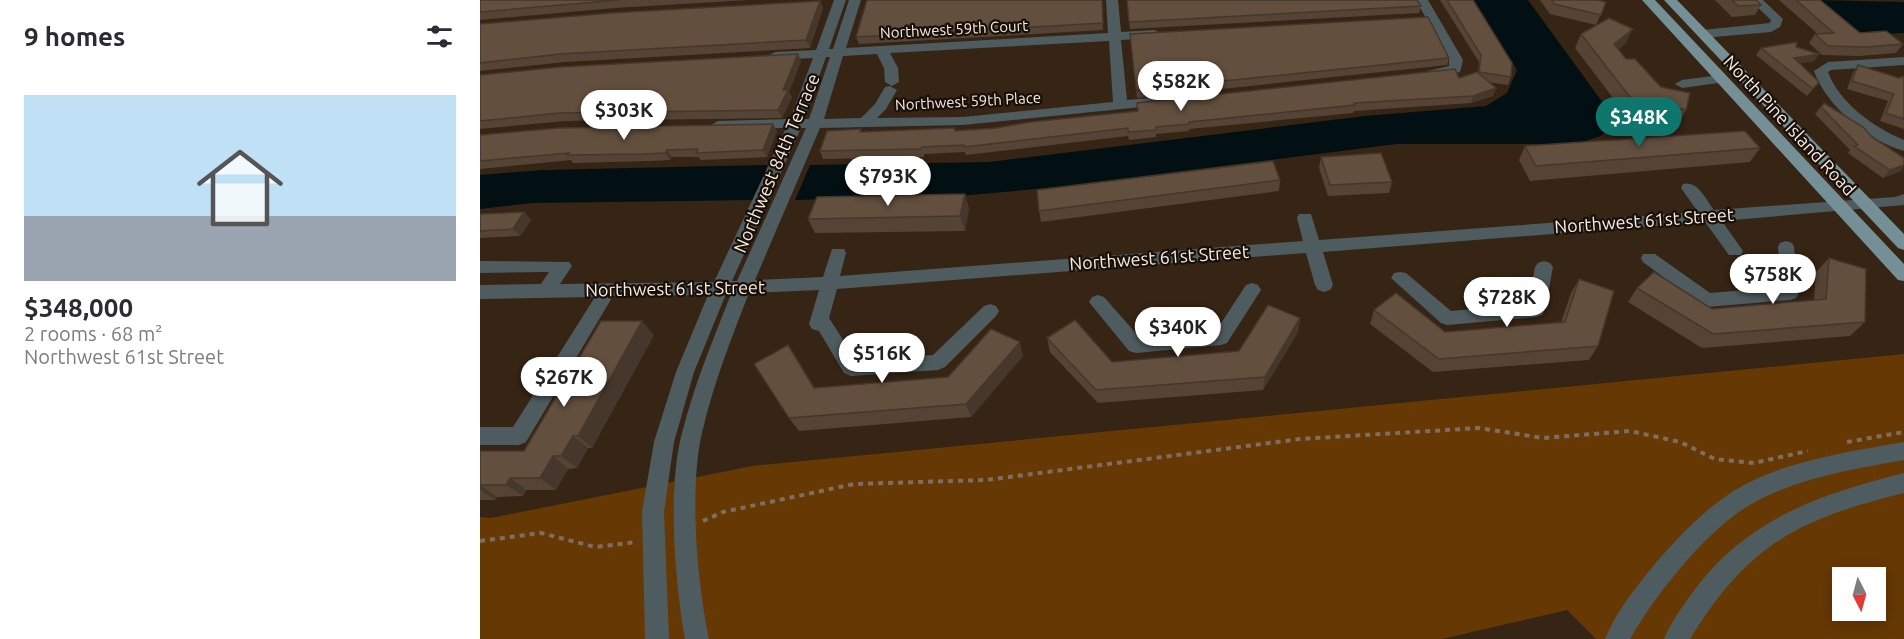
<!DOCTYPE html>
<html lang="en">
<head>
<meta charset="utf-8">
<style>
	body { margin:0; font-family:Ubuntu,sans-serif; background:#f2f2f3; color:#2b2b33; height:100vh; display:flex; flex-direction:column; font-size:22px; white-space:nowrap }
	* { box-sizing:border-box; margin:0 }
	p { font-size:20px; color:#7c7c81 }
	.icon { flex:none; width:33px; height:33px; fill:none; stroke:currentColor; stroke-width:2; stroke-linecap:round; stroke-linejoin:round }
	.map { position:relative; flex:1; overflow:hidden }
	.drawer { display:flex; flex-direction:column; background:#fff; width:480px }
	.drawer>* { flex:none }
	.needle { width:39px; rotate:174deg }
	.fabs { position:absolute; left:1352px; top:567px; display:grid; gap:12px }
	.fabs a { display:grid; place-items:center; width:54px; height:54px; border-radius:0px; background:#fff; box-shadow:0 3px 15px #0003; font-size:30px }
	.price { position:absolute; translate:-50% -51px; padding:0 14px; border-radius:21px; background:#fff; color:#222; font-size:20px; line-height:39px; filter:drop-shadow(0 2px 3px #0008) }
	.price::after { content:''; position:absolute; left:50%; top:36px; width:18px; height:14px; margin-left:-9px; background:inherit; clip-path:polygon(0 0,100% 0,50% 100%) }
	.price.selected { background:#0f766e; color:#fff }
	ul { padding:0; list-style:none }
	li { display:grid; align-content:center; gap:12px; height:318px; padding:0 24px }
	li+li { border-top:2px solid #e1e1e2 }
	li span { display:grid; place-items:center; height:186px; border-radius:0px; color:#555 }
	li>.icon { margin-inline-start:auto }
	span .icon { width:108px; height:108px; fill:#fffc; stroke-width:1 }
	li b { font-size:26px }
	h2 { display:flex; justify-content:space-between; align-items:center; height:72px; padding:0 24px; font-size:26px }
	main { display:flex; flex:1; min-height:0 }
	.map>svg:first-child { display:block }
</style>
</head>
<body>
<main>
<section class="drawer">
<h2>9 homes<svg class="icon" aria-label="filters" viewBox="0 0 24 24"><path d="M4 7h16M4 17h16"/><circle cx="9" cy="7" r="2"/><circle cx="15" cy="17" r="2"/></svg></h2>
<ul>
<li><span style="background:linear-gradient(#bfe0f5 65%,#9aa5b1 0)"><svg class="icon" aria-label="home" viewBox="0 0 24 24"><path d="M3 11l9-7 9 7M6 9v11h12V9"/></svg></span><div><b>$348,000</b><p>2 rooms · 68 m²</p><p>Northwest 61st Street</p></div></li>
</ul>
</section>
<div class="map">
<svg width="1424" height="639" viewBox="0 0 1424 639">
	<rect width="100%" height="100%" fill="#362414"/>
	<path fill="#663804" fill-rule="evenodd" d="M 1424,354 L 1424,639 L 1116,639 L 1087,610 L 962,639 L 0,639 L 0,517 L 11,518 L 272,466 ZM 1362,578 L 1395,578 L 1395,610 L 1362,610 Z"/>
	<g fill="#021013">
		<path d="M 994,0 L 1048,0 L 1131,114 L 1133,123 L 1121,136 L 1097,144 L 917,144 L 578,187 L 491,195 L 315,200 L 330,165 L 509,162 L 885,116 L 1006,106 L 1027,93 L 1037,70 Z"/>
		<path d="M 1333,0 L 1424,2 L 1424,33 L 1379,35 Z"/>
		<path d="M 288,165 L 274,200 L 52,203 L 0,209 L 0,175 L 63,170 Z"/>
	</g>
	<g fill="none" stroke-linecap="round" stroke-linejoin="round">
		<g stroke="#7e6e61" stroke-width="4" stroke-dasharray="5 5" stroke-linecap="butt">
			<path d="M 1367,442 L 1424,432"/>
			<path d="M 223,521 L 243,512 L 374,484 L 506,480 L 820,439 L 999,428 L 1063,438 L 1150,431 L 1200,442 L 1235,459 L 1274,463 L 1328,451"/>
			<path d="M 0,541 L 61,533 L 115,547 L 157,542"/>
		</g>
		<g fill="#4f5c5f" fill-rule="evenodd">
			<path d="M 354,0 L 366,0 L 349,49 L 353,49 L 369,0 L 381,0 L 366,48 L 628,33 L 626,0 L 638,0 L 641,32 L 675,30 L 681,34 L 675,38 L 641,40 L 647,100 L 681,97 L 688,101 L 681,105 L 483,125 L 340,128 L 275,280 L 343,277 L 352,249 L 364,249 L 366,253 L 360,276 L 823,241 L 817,218 L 819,214 L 831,214 L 839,240 L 1218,212 L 1201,188 L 1203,184 C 1218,180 1226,200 1234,210 L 1415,197 L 1424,194 L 1424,205 L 1242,221 L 1263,251 L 1261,255 L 1249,255 L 1225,222 L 843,252 L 853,285 L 850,290 L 844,292 L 838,290 L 835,285 L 826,253 L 357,289 L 349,318 L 376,360 L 453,355 L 504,306 L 510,304 L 516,306 L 519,311 L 516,316 L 465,367 L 458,370 L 371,376 L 364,373 L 339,331 L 332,329 L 329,324 L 339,290 L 269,293 C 251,339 233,385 222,433 C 209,489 217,582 229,639 L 205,639 C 195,582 187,489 202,433 C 214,385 233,340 251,294 L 246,294 L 214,372 L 194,442 L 184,512 L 189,639 L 165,639 L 162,512 L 174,442 L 196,372 L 228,295 L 133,296 L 46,442 L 39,445 L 0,445 L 0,427 L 33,427 L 115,297 L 0,299 L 0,285 L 61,284 L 69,272 L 0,273 L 0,261 L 89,262 L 92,266 L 80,284 L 234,282 L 306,128 L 238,129 L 231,125 L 238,121 L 310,119 L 333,58 L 295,60 L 288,56 L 295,52 L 336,50 ZM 629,41 L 633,102 L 483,117 L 397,118 L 406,109 L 417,90 L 410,86 L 405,87 L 395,104 L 381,118 L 344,119 L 363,56 L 397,54 L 404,68 L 405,82 L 412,86 L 419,82 L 418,68 L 410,53 ZM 346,57 L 350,57 L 329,119 L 324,119 ZM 321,128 L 326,128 L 257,281 L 252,281 Z"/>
			<path d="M 936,0 L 948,0 L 983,60 L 980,72 L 953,78 L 946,74 L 948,71 L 969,66 L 969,60 Z"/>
			<path d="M 1270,0 L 1283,0 L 1303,19 L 1300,27 L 1291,32 L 1223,38 L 1217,34 L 1223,30 L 1290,23 L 1291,20 Z"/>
			<path d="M 1424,57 L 1424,65 L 1351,70 L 1348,72 C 1359,103 1395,128 1424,140 L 1424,151 C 1389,141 1346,106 1334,71 L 1348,62 Z"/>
			<path d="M 1240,75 L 1245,76 L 1247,79 L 1245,82 L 1202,88 L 1195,84 L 1202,80 Z"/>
			<path d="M 1306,241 L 1312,243 L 1314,247 L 1319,293 L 1316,298 L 1310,300 L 1227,307 L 1221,305 L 1163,262 L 1161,258 L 1163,254 L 1175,254 L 1230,293 L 1301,287 L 1298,247 L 1300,243 Z"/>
			<path d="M 1064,261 L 1070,263 L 1073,267 L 1065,310 L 1062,315 L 1056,317 L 967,325 L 961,323 L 911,278 L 914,273 L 920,272 L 926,273 L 971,311 L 1048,304 L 1055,267 L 1058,263 Z"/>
			<path d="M 772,283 L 778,285 L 781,290 L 747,343 L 741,345 L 656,353 L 649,351 L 609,302 L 612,297 L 618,295 L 624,297 L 660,338 L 736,331 L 766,285 Z"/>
			<path d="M 1424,442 L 1424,460 C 1374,469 1321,477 1275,502 C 1229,526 1176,594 1150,639 L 1125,639 C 1135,614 1153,591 1170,570 C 1194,541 1224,509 1257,489 C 1304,461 1371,451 1424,442 Z"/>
			<path d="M 1424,473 L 1424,493 C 1319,519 1268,544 1210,639 L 1184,639 C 1190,624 1201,609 1210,596 C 1264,520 1337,495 1424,473 Z"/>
		</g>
		<g fill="#749096" fill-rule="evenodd">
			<path d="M 1162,0 L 1175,0 L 1424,264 L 1424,281 L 1418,280 Z"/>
			<path d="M 1184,0 L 1197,0 L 1424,234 L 1424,250 L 1418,248 Z"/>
		</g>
	</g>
	<g fill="#554435">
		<path d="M 0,0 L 269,0 L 135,8 L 0,20 Z"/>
		<path d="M 622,0 L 623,30 L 379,44 L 376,37 Z"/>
		<path d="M 647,0 L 941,6 L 939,13 L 650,29 Z"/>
		<path d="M 960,0 L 993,0 L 1031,77 L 1028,85 L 1008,82 L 1016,88 L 1013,96 L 991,103 L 874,111 L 873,113 L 709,129 L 709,131 L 676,134 L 676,137 L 649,140 L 648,136 L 486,155 L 485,152 L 444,154 L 444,157 L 343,159 L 340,151 L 382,132 L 475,128 L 476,130 L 516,128 L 658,111 L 979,78 L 998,73 L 999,62 Z"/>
		<path d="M 1060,0 L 1117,0 L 1126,2 L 1116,25 L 1146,43 L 1138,50 L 1146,59 L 1181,87 L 1206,110 L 1198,124 L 1143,111 L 1095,48 L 1101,34 L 1116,25 L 1070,14 Z"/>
		<path d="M 1235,0 L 1276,0 L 1281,5 L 1275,15 L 1252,17 Z"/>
		<path d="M 1299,0 L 1340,0 L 1380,33 L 1423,44 L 1416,53 L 1379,56 L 1342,55 L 1329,43 L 1335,34 L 1338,34 Z"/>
		<path d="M 340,1 L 343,8 L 330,48 L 85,62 L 0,71 L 0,24 Z"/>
		<path d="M 650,34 L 969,58 L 967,65 L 657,98 Z"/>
		<path d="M 1316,47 L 1339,54 L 1334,61 L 1320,63 L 1339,82 L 1327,96 L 1276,55 L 1281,48 Z"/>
		<path d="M 321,61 L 309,92 L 312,97 L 302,118 L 85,121 L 0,129 L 0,75 Z"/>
		<path d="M 1378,65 L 1419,78 L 1424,76 L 1424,129 L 1400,121 L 1408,101 L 1367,89 L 1373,73 Z"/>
		<path d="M 1344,103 L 1423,170 L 1403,178 L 1368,153 L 1370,150 L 1335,114 Z"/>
		<path d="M 297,131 L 287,157 L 221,160 L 218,157 L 192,157 L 190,160 L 169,161 L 93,163 L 91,160 L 0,169 L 0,135 Z"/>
		<path d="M 1045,146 L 1280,148 L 1270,162 L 1050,181 L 1039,160 Z"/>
		<path d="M 841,157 L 912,182 L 909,193 L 848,196 L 839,168 Z"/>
		<path d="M 800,180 L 799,191 L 561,222 L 559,211 Z"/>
		<path d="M 489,208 L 485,231 L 335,233 L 328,219 Z"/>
		<path d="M 44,212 L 51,220 L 40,236 L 0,238 L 0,214 Z"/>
		<path d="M 1349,258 L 1385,322 L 1370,336 L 1222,348 L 1148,302 L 1157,288 L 1232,309 L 1334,300 L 1336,272 Z"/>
		<path d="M 1099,279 L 1118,346 L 1109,360 L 953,372 L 890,324 L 894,310 L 965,332 L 1081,322 L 1091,293 Z"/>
		<path d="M 820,318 L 818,332 L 783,390 L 618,403 L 570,352 L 567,338 L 632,362 L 759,351 Z"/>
		<path d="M 174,335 L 112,448 L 108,448 L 97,468 L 88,469 L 76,490 L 46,490 L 43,496 L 17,497 L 15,500 L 0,500 L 0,451 L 44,451 Z"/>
		<path d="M 308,345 L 335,388 L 468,377 L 543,356 L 491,417 L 319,431 L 309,418 Z"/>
	</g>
	<g fill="#45372b">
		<path d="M 340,1 L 343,8 L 330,48 L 326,40 Z"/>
		<path d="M 1153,29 L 1146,43 L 1127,58 L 1134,44 Z"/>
		<path d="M 318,54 L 321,61 L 309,92 L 312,97 L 302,118 L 298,110 L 303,90 Z"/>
		<path d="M 1339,54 L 1334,61 L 1309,65 L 1314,58 Z"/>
		<path d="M 1016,88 L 1013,96 L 991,103 L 993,96 Z"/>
		<path d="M 293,124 L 297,131 L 287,157 L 283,150 Z"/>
		<path d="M 187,150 L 192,157 L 190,160 L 185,153 Z"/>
		<path d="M 1424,165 L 1423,170 L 1403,178 L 1410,170 Z"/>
		<path d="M 485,194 L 489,208 L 485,231 L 480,216 Z"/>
		<path d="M 44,212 L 51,220 L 40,236 L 33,229 Z"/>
		<path d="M 820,318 L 818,332 L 783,390 L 785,377 Z"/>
		<path d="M 162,321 L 174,335 L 112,448 L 98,436 Z"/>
		<path d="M 540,342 L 543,356 L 491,417 L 486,404 Z"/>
		<path d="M 308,345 L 317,358 L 342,401 L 334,388 Z"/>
		<path d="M 93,436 L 108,448 L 97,468 L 81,456 Z"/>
		<path d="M 73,456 L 88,469 L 76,490 L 60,478 Z"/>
		<path d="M 30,478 L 46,490 L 43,496 L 26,485 Z"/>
		<path d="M 0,485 L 17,497 L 15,500 L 0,490 Z"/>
	</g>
	<g fill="#634f3e" stroke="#45372b" stroke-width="1.5">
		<path d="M 0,0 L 139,0 L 0,12 Z"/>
		<path d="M 387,0 L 622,0 L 623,23 L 376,37 Z"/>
		<path d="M 647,0 L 937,0 L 941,6 L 649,22 Z"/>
		<path d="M 967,0 L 993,0 L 1032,63 L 1031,77 L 999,72 L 1001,55 Z"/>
		<path d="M 1072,0 L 1117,0 L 1126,2 L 1121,15 L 1074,4 Z"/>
		<path d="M 1252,0 L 1276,0 L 1281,5 L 1258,6 Z"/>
		<path d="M 1316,0 L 1340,0 L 1380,33 L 1406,31 L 1423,44 L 1386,47 L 1348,46 L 1335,34 L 1354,33 Z"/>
		<path d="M 340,1 L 326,40 L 80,54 L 0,63 L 0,24 L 131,13 Z"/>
		<path d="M 948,17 L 969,58 L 656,90 L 650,34 Z"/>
		<path d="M 1129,18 L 1153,29 L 1134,44 L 1146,59 L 1155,59 L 1181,87 L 1210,93 L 1206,110 L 1150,97 L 1101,34 Z"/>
		<path d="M 1317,42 L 1316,47 L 1339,54 L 1314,58 L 1339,82 L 1333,89 L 1281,48 Z"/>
		<path d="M 318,54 L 303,90 L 308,90 L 298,110 L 79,113 L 0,121 L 0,75 L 80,67 Z"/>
		<path d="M 1378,65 L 1419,78 L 1424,76 L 1424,119 L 1406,113 L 1414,94 L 1372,81 Z"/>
		<path d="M 975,69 L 979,78 L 997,72 L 1016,88 L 993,96 L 874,103 L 875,105 L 709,122 L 709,124 L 676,127 L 676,130 L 648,132 L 648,128 L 484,147 L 484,145 L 442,147 L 441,149 L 340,151 L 347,131 L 381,129 L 380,132 L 475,128 L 475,131 L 516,128 L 550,122 L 658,111 L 657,103 Z"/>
		<path d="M 1344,103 L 1383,127 L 1392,137 L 1424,158 L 1424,165 L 1410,170 L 1374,146 L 1378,145 L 1341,107 Z"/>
		<path d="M 293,124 L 283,150 L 216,153 L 218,149 L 187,150 L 185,153 L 164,154 L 87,155 L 89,153 L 0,161 L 0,135 L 79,128 Z"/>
		<path d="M 1265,131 L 1280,148 L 1056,166 L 1045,146 Z"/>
		<path d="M 901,153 L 912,182 L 850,185 L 841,157 Z"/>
		<path d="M 793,161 L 800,180 L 559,211 L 557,190 Z"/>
		<path d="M 485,194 L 480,216 L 328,219 L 337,197 Z"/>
		<path d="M 44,212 L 33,229 L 0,231 L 0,214 Z"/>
		<path d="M 1349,258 L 1386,269 L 1385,322 L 1233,334 L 1157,288 L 1174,272 L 1232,309 L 1346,299 Z"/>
		<path d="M 1099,279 L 1134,291 L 1118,346 L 959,359 L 894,310 L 916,293 L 965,332 L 1085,322 Z"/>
		<path d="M 788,305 L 820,318 L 785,377 L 616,390 L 567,338 L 595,320 L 632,362 L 759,351 Z"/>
		<path d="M 121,321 L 162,321 L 98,436 L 93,436 L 81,456 L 73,456 L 60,478 L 30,478 L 26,485 L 0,485 L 0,451 L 44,451 Z"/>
		<path d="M 511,329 L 540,342 L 486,404 L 309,418 L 274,364 L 308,345 L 334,388 L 468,377 Z"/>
	</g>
	<g text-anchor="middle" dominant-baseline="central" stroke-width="4.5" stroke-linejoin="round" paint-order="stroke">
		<g font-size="15" fill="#f8ebe2" stroke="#170f08">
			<text transform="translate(474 29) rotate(-3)">Northwest 59th Court</text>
			<text transform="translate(488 101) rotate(-3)">Northwest 59th Place</text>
		</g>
		<g font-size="18" fill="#f8ebe2" stroke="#170f08">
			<text transform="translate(1310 125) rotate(47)">North Pine Island Road</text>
			<text transform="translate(296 163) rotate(-67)">Northwest 84th Terrace</text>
			<text transform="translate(1164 220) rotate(-4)">Northwest 61st Street</text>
			<text transform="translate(679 257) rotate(-4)">Northwest 61st Street</text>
			<text transform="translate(195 288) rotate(-1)">Northwest 61st Street</text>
		</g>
	</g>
</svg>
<div class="fabs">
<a><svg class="needle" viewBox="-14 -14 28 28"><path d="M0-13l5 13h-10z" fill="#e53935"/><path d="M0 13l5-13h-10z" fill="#7c7c81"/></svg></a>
</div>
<b class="price" style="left:701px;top:112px">$582K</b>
<b class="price" style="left:144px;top:141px">$303K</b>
<b class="price selected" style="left:1159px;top:148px">$348K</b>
<b class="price" style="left:408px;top:207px">$793K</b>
<b class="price" style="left:1293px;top:305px">$758K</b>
<b class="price" style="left:1027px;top:328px">$728K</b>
<b class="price" style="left:698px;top:358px">$340K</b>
<b class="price" style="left:402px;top:384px">$516K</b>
<b class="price" style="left:84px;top:408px">$267K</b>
</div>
</main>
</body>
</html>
